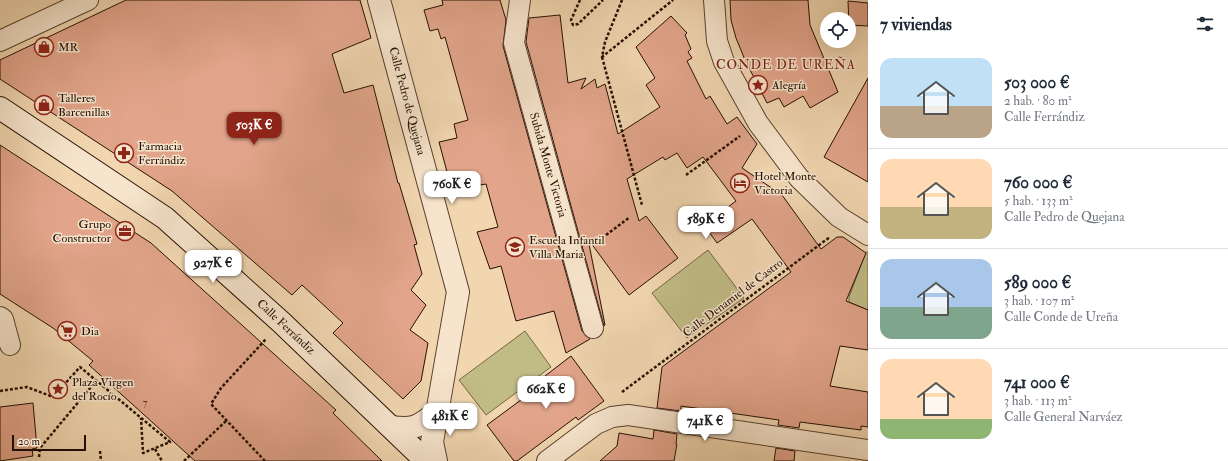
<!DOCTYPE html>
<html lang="es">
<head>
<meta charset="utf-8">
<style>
	body { margin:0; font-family:"IM FELL Double Pica",serif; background:#f2f2f3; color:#1f2937; height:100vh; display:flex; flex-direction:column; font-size:15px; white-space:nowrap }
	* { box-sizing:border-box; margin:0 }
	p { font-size:13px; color:#747a83 }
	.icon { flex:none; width:22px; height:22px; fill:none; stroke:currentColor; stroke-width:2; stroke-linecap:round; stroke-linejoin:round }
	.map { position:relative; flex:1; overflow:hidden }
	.panel { display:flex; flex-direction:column; background:#fff; width:360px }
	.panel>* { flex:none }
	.controls { position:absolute; left:820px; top:12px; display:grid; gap:8px }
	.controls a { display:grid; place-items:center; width:36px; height:36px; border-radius:50%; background:#fff; box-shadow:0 4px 16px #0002; font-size:20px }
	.scale { position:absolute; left:12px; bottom:10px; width:74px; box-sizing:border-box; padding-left:4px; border:2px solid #260f04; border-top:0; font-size:11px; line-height:14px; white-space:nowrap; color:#260f04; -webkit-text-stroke:3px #f6e4cc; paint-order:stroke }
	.price { position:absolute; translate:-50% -34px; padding:0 9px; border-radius:8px; background:#fff; color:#222; font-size:13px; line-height:26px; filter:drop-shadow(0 1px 2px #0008) }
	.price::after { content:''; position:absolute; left:50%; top:24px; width:12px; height:9px; margin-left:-6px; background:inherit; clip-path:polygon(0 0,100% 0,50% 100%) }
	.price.current { background:#8f2418; color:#fff }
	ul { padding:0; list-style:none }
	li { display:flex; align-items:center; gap:12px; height:100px; padding:0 12px }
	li+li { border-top:1px solid #e0e1e3 }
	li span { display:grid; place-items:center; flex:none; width:112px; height:80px; border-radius:12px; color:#555 }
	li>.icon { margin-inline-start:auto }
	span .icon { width:48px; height:48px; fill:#fffc; stroke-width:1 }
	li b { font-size:17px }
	h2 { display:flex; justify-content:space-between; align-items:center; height:48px; padding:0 12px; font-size:17px }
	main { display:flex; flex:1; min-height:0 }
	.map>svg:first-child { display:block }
</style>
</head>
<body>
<main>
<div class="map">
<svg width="868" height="461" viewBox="0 0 868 461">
	<rect width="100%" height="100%" fill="#f1d6b0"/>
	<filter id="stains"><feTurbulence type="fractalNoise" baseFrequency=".005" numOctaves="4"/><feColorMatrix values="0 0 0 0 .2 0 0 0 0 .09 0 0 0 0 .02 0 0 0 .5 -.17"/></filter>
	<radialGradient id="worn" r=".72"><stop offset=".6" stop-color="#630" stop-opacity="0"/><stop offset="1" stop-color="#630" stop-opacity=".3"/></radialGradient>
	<g fill="#c1bc86" stroke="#746645">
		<path d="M 708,250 L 744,298 L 687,338 L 652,293 Z"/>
		<path d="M 866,252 L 868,252 L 868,310 L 849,302 L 849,297 Z"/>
		<path d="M 525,331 L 551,367 L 486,415 L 459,380 Z"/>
	</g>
	<g fill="#e2a58b" stroke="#260f04">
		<path d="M 126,0 L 360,0 L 371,38 L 332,54 L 344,93 L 373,85 L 398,183 L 399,183 L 417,244 L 414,245 L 422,274 L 411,290 L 426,305 L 410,330 L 428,343 L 421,381 L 403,399 L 333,333 L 343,323 L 302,285 L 292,295 L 172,191 L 0,79 L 0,60 Z"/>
		<path d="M 442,0 L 500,0 L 506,20 L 503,46 L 582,331 L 590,339 L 566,353 L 554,311 L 516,321 L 501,266 L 490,269 L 477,232 L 498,227 L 486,184 L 449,190 L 445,173 L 447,172 L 439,142 L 457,138 L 454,124 L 468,120 L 445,37 L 441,39 L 438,29 L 430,31 L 424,10 L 443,5 Z"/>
		<path d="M 730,0 L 808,0 L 810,25 L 838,92 L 810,108 L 803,96 L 784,107 L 779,98 L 767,103 L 745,60 L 736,38 L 731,20 Z"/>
		<path d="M 848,1 L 868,3 L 868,26 L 849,25 Z"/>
		<path d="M 560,15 L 568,83 L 586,78 L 581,89 L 595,79 L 597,88 L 605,84 L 618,134 L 660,107 L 646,85 L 655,78 L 636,47 L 671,16 L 687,33 L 685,35 L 691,49 L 688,52 L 692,58 L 687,61 L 706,99 L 710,96 L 727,124 L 737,117 L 757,144 L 742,168 L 782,195 L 821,249 L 837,237 L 843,237 L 866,253 L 846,301 L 868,310 L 868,350 L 840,346 L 830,386 L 868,392 L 868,427 L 861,426 L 861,430 L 800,422 L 799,428 L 778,425 L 779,420 L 681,406 L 681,411 L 657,408 L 662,367 L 791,272 L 752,219 L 717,243 L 704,225 L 736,201 L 703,157 L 687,168 L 677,153 L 665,160 L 663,157 L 627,179 L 639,221 L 646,216 L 678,258 L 629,295 L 588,239 L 605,325 L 604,326 L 526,42 L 529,18 Z"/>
		<path d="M 868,78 L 868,182 L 824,157 Z"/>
		<path d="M 0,145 L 151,243 L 336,410 L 333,413 L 382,461 L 195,461 L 89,365 L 93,361 L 53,328 L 0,294 Z"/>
		<path d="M 571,356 L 604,401 L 578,420 L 576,417 L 517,461 L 514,461 L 487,425 L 548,380 L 545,376 Z"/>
		<path d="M 33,403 L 37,448 L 32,449 L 33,456 L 0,461 L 0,407 Z"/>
		<path d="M 654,430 L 677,434 L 676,444 L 677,444 L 674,461 L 600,461 L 617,446 L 619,433 L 653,439 Z"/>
		<path d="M 776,448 L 795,451 L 794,461 L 774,461 Z"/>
	</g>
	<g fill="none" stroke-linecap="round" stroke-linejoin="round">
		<defs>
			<g id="minor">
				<path d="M 520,0 L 514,43 L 593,328"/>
				<path d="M 714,0 L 717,41 L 724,62 L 758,123 L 799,178 L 839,217 L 868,235"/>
				<path d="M 0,41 L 88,0"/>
				<path d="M 0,317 L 3,319 L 10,345"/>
				<path d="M 547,461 L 596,424 L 612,417 L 628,415 L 868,450"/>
			</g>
			<g id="tertiary">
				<path d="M 379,0 L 458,292 L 432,442 L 436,461"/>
				<path d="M 391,427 C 414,430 418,427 436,413"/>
			</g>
			<path id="secondary" d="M 0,108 L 165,218 L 281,322 L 426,461"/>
		</defs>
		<use href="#minor" stroke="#59412f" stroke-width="22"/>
		<use href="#tertiary" stroke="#59412f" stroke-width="24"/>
		<use href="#secondary" stroke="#260f04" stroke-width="24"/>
		<g stroke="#260f04" stroke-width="2.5" stroke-dasharray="3 2" stroke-linecap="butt">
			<path d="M 580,0 L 571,20 L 573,25 L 578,24 L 603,0"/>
			<path d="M 622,0 L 605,42 L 602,57 L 673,0"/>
			<path d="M 602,57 L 642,205"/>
			<path d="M 686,175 L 740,136"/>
			<path d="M 594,244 L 630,217"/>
			<path d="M 0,391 L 27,387 L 53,397 L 80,367 L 170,442 L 143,453 L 141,418"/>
			<path d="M 622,392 L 830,237"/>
			<path d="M 155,449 L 162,461"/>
			<path d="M 100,451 L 101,461"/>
			<path d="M 39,457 L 40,448 L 96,381"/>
			<path d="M 184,461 L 227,420"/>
			<path d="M 265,461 L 211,404 L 221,388 L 266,339"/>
		</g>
		<use href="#minor" stroke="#f6e4cc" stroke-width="20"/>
		<use href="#tertiary" stroke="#f6e4cc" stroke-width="22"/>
		<use href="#secondary" stroke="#f6e4cc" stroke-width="22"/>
	</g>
	<defs>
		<symbol id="shop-ring" viewBox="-11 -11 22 22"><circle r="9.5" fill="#f6e4cc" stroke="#8f2418" stroke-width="1.5"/><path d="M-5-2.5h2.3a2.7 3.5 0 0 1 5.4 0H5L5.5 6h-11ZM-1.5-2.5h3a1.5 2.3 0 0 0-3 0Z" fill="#8f2418"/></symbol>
		<symbol id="sight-ring" viewBox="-11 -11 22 22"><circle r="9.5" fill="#f6e4cc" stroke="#8f2418" stroke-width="1.5"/><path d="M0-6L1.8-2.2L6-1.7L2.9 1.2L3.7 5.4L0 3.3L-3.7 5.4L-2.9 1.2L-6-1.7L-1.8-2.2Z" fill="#8f2418"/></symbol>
		<symbol id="pharmacy-ring" viewBox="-11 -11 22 22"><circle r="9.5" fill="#f6e4cc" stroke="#8f2418" stroke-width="1.5"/><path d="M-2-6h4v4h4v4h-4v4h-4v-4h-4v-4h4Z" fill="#8f2418"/></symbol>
		<symbol id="hotel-ring" viewBox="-11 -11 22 22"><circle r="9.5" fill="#f6e4cc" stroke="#8f2418" stroke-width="1.5"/><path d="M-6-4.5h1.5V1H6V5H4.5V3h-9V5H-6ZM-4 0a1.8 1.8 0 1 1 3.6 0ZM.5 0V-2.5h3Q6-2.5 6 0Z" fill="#8f2418"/></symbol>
		<symbol id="office-ring" viewBox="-11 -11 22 22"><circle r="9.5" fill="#f6e4cc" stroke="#8f2418" stroke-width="1.5"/><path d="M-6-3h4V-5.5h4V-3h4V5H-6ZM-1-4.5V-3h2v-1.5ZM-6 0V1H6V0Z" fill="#8f2418"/></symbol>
		<symbol id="school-ring" viewBox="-11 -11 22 22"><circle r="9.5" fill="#f6e4cc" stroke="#8f2418" stroke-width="1.5"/><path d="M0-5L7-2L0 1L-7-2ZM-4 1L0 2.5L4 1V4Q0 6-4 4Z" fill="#8f2418"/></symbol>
		<symbol id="supermarket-ring" viewBox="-11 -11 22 22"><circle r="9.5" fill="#f6e4cc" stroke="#8f2418" stroke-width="1.5"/><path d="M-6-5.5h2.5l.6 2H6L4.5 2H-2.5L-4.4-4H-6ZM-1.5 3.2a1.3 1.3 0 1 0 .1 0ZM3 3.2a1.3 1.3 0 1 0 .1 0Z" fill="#8f2418"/></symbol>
	</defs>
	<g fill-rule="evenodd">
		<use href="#shop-ring" x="33" y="36" width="22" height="22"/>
		<use href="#sight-ring" x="747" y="74" width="22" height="22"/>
		<use href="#shop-ring" x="33" y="94" width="22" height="22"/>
		<use href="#pharmacy-ring" x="113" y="142" width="22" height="22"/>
		<use href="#hotel-ring" x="729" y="172" width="22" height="22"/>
		<use href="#office-ring" x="114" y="220" width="22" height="22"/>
		<use href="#school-ring" x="504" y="236" width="22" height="22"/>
		<use href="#supermarket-ring" x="56" y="320" width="22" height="22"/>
		<use href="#sight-ring" x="47" y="378" width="22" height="22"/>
	</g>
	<g text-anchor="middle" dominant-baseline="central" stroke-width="3" stroke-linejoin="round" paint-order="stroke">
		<g font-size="10" fill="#553426">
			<text x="145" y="403">7</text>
		</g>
		<g font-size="12" fill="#260f04" stroke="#f6e4cc" text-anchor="start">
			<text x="58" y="47">MR</text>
			<text x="772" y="85">Alegría</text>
			<text x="58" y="98">Talleres<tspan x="58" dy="14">Barcenillas</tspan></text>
			<text x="138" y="146">Farmacia<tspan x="138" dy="14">Ferrándiz</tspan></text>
			<text x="754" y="176">Hotel Monte<tspan x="754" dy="14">Victoria</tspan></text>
			<text x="111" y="224" text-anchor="end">Grupo<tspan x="111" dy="14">Constructor</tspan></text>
			<text x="529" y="240">Escuela Infantil<tspan x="529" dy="14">Villa Maria</tspan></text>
			<text x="81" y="331">Dia</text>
			<text x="72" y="382">Plaza Virgen<tspan x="72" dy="14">del Rocío</tspan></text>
		</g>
		<g font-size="12" fill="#260f04" stroke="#f6e4cc">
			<text transform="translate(407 101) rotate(75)">Calle Pedro de Quejana</text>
			<text transform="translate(548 165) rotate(74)">Subida Monte Victoria</text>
			<text transform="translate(733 298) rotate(-37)">Calle Denamiel de Castro</text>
			<text transform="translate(286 327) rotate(43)">Calle Ferrándiz</text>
		</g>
		<g font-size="13" letter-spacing="1" fill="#7a1f14" stroke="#f6e4cc">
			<text x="786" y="65">CONDE DE UREÑA</text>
		</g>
	</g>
	<rect width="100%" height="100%" filter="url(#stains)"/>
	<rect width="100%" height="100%" fill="url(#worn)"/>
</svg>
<div class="controls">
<a><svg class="icon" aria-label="locate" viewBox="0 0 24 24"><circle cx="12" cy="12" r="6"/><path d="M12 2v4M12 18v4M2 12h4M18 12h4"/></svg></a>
</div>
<div class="scale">20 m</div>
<b class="price current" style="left:254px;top:146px">503K €</b>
<b class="price" style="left:452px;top:205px">760K €</b>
<b class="price" style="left:706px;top:240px">589K €</b>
<b class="price" style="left:213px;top:284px">927K €</b>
<b class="price" style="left:546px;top:410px">662K €</b>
<b class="price" style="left:450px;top:437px">481K €</b>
<b class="price" style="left:705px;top:442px">741K €</b>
</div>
<section class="panel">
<h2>7 viviendas<svg class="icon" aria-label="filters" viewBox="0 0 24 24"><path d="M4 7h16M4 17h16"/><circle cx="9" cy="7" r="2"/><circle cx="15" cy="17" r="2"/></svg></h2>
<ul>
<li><span style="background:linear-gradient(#bfe0f5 60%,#b9a48a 0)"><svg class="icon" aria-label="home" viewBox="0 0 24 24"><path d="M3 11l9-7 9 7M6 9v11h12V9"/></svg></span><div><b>503 000 €</b><p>2 hab. · 80 m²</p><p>Calle Ferrándiz</p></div></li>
<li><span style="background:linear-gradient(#ffd9b3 60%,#c2b280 0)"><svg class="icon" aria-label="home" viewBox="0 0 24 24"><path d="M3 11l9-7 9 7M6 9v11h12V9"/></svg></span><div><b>760 000 €</b><p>5 hab. · 133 m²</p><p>Calle Pedro de Quejana</p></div></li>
<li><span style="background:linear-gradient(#a9c7e8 60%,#7fa58c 0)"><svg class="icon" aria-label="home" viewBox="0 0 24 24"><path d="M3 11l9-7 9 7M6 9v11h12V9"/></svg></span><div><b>589 000 €</b><p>3 hab. · 107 m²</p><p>Calle Conde de Ureña</p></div></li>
<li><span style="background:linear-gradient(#ffd9b3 75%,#8fb573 0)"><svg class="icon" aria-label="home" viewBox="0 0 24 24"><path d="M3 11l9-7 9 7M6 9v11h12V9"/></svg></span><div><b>741 000 €</b><p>3 hab. · 113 m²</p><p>Calle General Narváez</p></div></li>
</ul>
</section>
</main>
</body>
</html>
